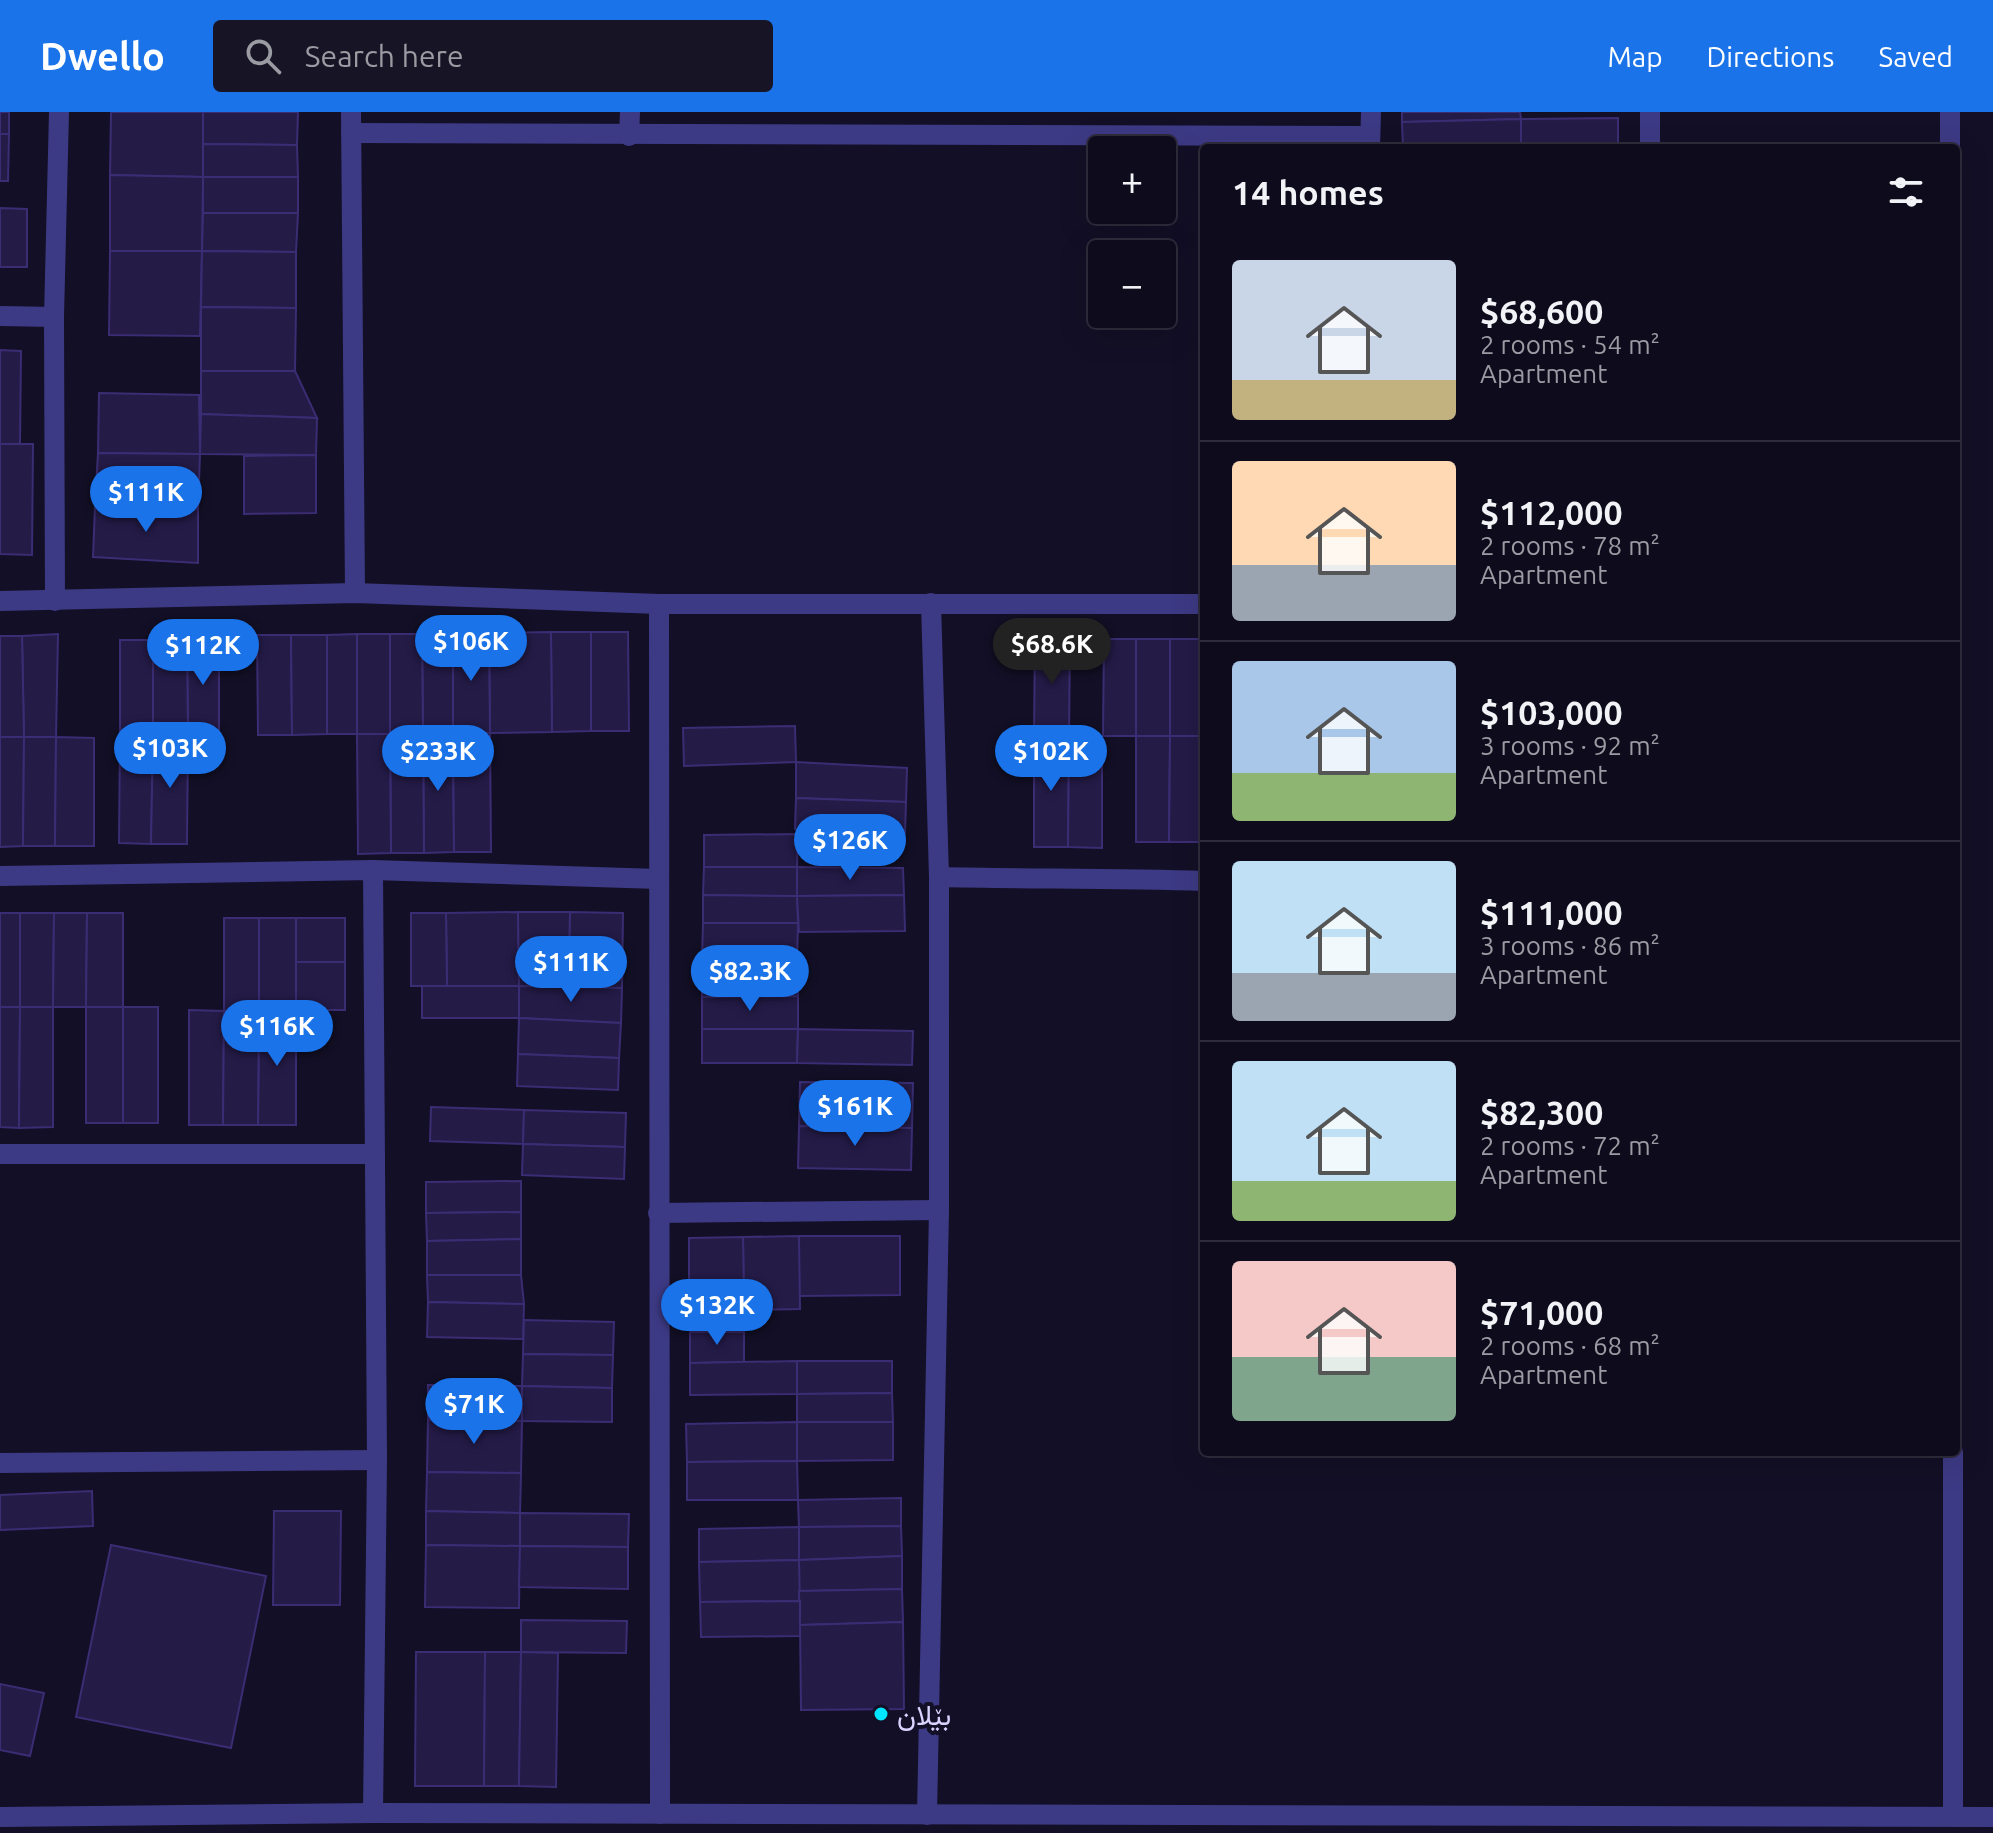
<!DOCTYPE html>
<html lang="en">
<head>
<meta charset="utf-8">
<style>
	body { margin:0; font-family:Ubuntu,Vazirmatn,sans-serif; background:#171425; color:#f1f3f6; height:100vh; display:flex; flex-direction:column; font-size:30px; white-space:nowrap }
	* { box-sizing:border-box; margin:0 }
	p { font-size:26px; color:#9b9ba3 }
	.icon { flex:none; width:44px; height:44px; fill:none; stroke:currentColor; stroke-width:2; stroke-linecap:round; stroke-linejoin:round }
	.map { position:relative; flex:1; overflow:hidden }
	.details { position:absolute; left:1200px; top:32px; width:760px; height:1312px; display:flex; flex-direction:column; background:#0e0b1c; border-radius:8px; box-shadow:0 8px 32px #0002,0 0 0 2px #2e2b3b }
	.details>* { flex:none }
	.buttons { position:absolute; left:1088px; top:24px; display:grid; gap:16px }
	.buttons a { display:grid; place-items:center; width:88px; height:88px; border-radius:8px; background:#0e0b1c; box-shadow:0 8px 32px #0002,0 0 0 2px #2e2b3b; font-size:40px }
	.price { position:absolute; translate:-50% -68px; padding:0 18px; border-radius:28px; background:#1a73e8; color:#fff; font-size:26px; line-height:52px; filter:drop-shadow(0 2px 4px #0008) }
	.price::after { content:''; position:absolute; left:50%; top:48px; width:24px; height:18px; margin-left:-12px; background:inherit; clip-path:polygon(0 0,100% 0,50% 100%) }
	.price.current { background:#222; color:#fff }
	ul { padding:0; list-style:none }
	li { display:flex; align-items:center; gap:24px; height:200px; padding:0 32px }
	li+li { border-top:2px solid #2e2b3b }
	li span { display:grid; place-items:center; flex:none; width:224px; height:160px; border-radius:8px; color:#555 }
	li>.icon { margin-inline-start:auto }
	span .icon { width:96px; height:96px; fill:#fffc; stroke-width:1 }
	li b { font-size:34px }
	h2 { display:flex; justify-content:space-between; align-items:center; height:96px; padding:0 32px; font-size:34px }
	header { display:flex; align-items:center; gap:48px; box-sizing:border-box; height:112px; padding:0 40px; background:#1a73e8; color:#fff }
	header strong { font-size:38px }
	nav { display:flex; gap:44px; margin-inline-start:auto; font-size:28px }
	.search { width:560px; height:72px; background:#171425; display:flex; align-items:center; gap:20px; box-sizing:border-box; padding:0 28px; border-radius:8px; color:#9b9ba3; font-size:30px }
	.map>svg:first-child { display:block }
</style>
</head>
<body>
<header>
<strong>Dwello</strong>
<div class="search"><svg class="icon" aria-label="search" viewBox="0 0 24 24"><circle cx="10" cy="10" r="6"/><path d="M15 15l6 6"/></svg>Search here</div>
<nav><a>Map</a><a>Directions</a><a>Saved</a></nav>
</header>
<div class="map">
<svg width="1993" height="1721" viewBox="0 0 1993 1721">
	<rect width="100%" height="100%" fill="#130f26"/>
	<g fill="#241b47" stroke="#3b2d73" stroke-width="2">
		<rect x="0" y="0" width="9" height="22"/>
		<path d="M 111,0 L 203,0 L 203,65 L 110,63 Z"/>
		<path d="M 203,0 L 298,0 L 297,33 L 203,32 Z"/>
		<path d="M 1402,0 L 1520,0 L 1521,7 L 1402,10 Z"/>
		<path d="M 1618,6 L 1618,36 L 1521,36 L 1521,7 Z"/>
		<path d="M 1521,7 L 1521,36 L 1403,36 L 1402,10 Z"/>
		<path d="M 0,22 L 9,22 L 8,69 L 0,69 Z"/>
		<path d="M 203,32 L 297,33 L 298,65 L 203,65 Z"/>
		<path d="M 110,63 L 203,65 L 202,139 L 110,139 Z"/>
		<rect x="203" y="65" width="95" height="36"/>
		<path d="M 0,96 L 27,97 L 27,155 L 0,155 Z"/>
		<path d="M 203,101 L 298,101 L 296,140 L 202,139 Z"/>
		<path d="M 110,139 L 202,139 L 200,224 L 109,223 Z"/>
		<path d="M 202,139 L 296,140 L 296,196 L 201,195 Z"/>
		<path d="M 201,195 L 296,196 L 295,259 L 201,259 Z"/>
		<path d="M 0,238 L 21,239 L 20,332 L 0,332 Z"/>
		<path d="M 201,259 L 295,259 L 317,306 L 201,302 Z"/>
		<path d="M 99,281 L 199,283 L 200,342 L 98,341 Z"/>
		<path d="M 201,302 L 317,306 L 316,343 L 200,342 Z"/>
		<path d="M 0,332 L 33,332 L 32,443 L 0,442 Z"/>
		<path d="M 98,341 L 200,342 L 198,397 L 95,394 Z"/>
		<path d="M 316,343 L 316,401 L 244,402 L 244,344 Z"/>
		<path d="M 95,394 L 198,397 L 198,451 L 93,445 Z"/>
		<path d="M 551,520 L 591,520 L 591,619 L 552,620 Z"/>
		<path d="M 551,520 L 552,620 L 490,621 L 489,521 Z"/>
		<path d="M 591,520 L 628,520 L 629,619 L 591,619 Z"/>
		<path d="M 1035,520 L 1070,520 L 1069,627 L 1034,627 Z"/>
		<path d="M 453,521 L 489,521 L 490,621 L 453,621 Z"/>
		<path d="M 453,521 L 453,621 L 423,621 L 422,522 Z"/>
		<path d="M 58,522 L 56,625 L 24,625 L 22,524 Z"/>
		<rect x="357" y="522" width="33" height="100"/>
		<path d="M 357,522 L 357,622 L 327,622 L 327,523 Z"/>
		<path d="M 390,522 L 422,522 L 423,621 L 390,622 Z"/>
		<path d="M 257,523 L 291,523 L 292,623 L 258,623 Z"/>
		<path d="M 291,523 L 327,523 L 327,622 L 292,623 Z"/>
		<path d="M 0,524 L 22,524 L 24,625 L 0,625 Z"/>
		<path d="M 187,526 L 219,526 L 219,625 L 188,625 Z"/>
		<path d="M 187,526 L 188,625 L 153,624 L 153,528 Z"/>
		<path d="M 1104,527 L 1136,527 L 1136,624 L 1103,624 Z"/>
		<rect x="1136" y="527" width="34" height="97"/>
		<rect x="1170" y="527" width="34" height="97"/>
		<rect x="120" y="528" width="33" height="96"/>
		<path d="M 795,614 L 796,650 L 684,654 L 683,616 Z"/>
		<path d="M 423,621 L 453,621 L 454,740 L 424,741 Z"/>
		<path d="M 423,621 L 424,741 L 391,741 L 390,622 Z"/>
		<path d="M 453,621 L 490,621 L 491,740 L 454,740 Z"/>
		<path d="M 357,622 L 390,622 L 391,741 L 358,742 Z"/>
		<path d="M 120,624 L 153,624 L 151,732 L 119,731 Z"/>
		<path d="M 153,624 L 188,625 L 187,732 L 151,732 Z"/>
		<path d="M 1136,624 L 1170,624 L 1169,730 L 1136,730 Z"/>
		<path d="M 1170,624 L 1201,624 L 1201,730 L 1169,730 Z"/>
		<path d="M 0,625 L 24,625 L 23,734 L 0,735 Z"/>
		<path d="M 24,625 L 56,625 L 55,734 L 23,734 Z"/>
		<path d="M 56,625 L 94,626 L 94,734 L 55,734 Z"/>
		<path d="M 1034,627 L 1069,627 L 1068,735 L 1034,735 Z"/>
		<path d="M 1069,627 L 1102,627 L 1102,736 L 1068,735 Z"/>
		<path d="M 796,650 L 907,656 L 906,690 L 796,686 Z"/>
		<path d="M 796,686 L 906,690 L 905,721 L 795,717 Z"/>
		<path d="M 798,722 L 797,755 L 704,755 L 704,723 Z"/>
		<path d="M 704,755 L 797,755 L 797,784 L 703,783 Z"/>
		<path d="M 797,755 L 903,756 L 904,783 L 797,784 Z"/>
		<path d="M 703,783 L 797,784 L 798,811 L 703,811 Z"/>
		<path d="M 904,783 L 905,819 L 799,820 L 797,784 Z"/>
		<path d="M 518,800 L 519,874 L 447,874 L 446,801 Z"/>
		<path d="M 518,800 L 570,800 L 569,876 L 519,874 Z"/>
		<path d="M 570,800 L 623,801 L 622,876 L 569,876 Z"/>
		<rect x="0" y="801" width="20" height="94"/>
		<path d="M 20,801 L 54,801 L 53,895 L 20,895 Z"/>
		<path d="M 54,801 L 87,801 L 86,895 L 53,895 Z"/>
		<path d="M 87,801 L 123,801 L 123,895 L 86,895 Z"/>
		<path d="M 411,801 L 446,801 L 447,874 L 411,874 Z"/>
		<path d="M 224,806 L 259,806 L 259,898 L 224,899 Z"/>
		<rect x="259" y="806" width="37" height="92"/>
		<rect x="296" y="806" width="49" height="44"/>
		<path d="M 703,811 L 798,811 L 797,847 L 702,847 Z"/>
		<path d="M 702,847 L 797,847 L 798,884 L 702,885 Z"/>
		<rect x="296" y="850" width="49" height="48"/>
		<rect x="422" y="874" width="97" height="32"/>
		<path d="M 519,874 L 622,876 L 621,911 L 519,906 Z"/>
		<path d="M 798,884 L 798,917 L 702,917 L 702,885 Z"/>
		<path d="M 0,895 L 20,895 L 19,1016 L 0,1015 Z"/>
		<path d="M 20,895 L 53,895 L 53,1015 L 19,1016 Z"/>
		<rect x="86" y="895" width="37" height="116"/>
		<rect x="123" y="895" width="35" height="116"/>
		<path d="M 189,898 L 224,899 L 223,1013 L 189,1013 Z"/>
		<path d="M 259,898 L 296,898 L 296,1013 L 258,1013 Z"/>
		<path d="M 259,898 L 258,1013 L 223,1013 L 224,899 Z"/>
		<path d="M 519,906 L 621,911 L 619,946 L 518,942 Z"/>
		<path d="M 702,917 L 798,917 L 797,951 L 702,951 Z"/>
		<path d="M 798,917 L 913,919 L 912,953 L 797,951 Z"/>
		<path d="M 518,942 L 619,946 L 618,978 L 517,974 Z"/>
		<path d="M 800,970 L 913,971 L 912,1016 L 799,1014 Z"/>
		<path d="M 431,995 L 524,998 L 523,1032 L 430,1029 Z"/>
		<path d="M 524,998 L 626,1001 L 625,1035 L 523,1032 Z"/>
		<path d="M 799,1014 L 912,1016 L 911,1058 L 798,1056 Z"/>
		<path d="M 523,1032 L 625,1035 L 624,1067 L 522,1063 Z"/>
		<path d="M 521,1069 L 521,1100 L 426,1101 L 426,1070 Z"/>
		<path d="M 521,1100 L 521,1127 L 427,1129 L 426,1101 Z"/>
		<path d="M 799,1124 L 900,1124 L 900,1183 L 799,1184 Z"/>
		<path d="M 799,1124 L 800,1197 L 744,1198 L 743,1125 Z"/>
		<path d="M 743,1125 L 744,1185 L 689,1185 L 689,1126 Z"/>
		<path d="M 521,1127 L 521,1163 L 427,1163 L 427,1129 Z"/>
		<path d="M 427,1163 L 521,1163 L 524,1192 L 428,1190 Z"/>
		<path d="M 689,1185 L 744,1185 L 744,1220 L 690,1220 Z"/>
		<path d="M 428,1190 L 524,1192 L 523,1227 L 427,1225 Z"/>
		<path d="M 524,1208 L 614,1210 L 613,1243 L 523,1242 Z"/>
		<path d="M 690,1220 L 744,1220 L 744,1250 L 690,1251 Z"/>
		<path d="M 523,1242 L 613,1243 L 612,1276 L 522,1274 Z"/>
		<path d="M 797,1249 L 797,1282 L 690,1283 L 690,1251 Z"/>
		<path d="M 797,1249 L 892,1249 L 892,1281 L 797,1282 Z"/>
		<path d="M 428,1273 L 522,1274 L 522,1309 L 428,1308 Z"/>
		<path d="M 522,1274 L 612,1276 L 612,1310 L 522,1309 Z"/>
		<path d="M 892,1281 L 893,1310 L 797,1310 L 797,1282 Z"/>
		<path d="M 428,1308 L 522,1309 L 521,1361 L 427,1360 Z"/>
		<path d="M 797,1310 L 893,1310 L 893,1348 L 797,1349 Z"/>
		<path d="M 797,1310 L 797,1349 L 687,1350 L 686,1312 Z"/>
		<path d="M 797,1349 L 798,1388 L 687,1388 L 687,1350 Z"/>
		<path d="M 427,1360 L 521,1361 L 520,1401 L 426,1399 Z"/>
		<path d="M 92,1379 L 93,1414 L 0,1418 L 0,1383 Z"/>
		<path d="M 901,1386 L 901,1414 L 799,1415 L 798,1388 Z"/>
		<path d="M 274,1399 L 341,1399 L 340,1493 L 273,1493 Z"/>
		<path d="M 426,1399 L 520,1401 L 520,1434 L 426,1433 Z"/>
		<path d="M 520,1401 L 629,1402 L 628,1435 L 520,1434 Z"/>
		<path d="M 901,1414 L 902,1444 L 799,1448 L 799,1415 Z"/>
		<path d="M 799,1415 L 799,1448 L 699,1450 L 699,1417 Z"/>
		<path d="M 111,1433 L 266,1464 L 231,1636 L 76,1605 Z"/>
		<path d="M 426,1433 L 520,1434 L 519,1496 L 425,1495 Z"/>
		<path d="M 520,1434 L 628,1435 L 628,1477 L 519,1475 Z"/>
		<path d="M 902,1444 L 902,1477 L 799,1479 L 799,1448 Z"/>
		<path d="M 799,1448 L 800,1489 L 700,1490 L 699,1450 Z"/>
		<path d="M 902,1477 L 903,1510 L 800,1513 L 799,1479 Z"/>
		<path d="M 800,1489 L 800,1524 L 701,1525 L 700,1490 Z"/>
		<path d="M 521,1508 L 627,1509 L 626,1541 L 521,1540 Z"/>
		<path d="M 903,1510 L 904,1597 L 801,1598 L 800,1513 Z"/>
		<path d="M 416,1540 L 485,1540 L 484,1674 L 415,1674 Z"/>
		<path d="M 485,1540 L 521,1540 L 519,1674 L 484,1674 Z"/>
		<path d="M 521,1540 L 558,1541 L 556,1675 L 519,1674 Z"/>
		<path d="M 0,1572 L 44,1581 L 30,1644 L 0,1638 Z"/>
	</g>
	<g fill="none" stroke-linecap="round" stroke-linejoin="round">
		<g stroke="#3d3a85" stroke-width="20">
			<path d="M 351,0 L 355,481"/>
			<path d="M 1650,0 L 1650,36"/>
			<path d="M 351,21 L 1370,24"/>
			<path d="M 629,24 L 630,0"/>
			<path d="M 1370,36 L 1371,0"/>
			<path d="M 1950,36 L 1950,0"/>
			<path d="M 0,204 L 54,205"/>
			<path d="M 0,489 L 355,481 L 659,492 L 1204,492"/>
			<path d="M 55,489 L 54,205 L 59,0"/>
			<path d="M 659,492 L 660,1702"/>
			<path d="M 0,764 L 373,758 L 658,767"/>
			<path d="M 939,765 C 1027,767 1116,766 1204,769"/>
			<path d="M 0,1042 L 375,1042"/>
			<path d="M 658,1101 L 939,1098"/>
			<path d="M 0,1351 L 377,1348"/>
			<path d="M 373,1701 L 377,1348 L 373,758"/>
			<path d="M 927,1703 L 939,1098 L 939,765 L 931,491"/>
			<path d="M 0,1705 L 373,1701 L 1993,1705"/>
			<path d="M 1953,1705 L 1953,1340"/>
		</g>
	</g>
	<circle fill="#00e5ff" stroke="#130f26" stroke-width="3" cx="881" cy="1602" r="8"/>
	<g text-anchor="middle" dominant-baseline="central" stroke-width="8" stroke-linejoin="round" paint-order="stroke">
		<g font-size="28" fill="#d9d4ff" stroke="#130f26" text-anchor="start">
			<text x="897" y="1602">بێلان</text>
		</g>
	</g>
</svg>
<div class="buttons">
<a>+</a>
<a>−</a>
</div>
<b class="price" style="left:146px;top:422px">$111K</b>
<b class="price" style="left:471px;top:571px">$106K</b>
<b class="price current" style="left:1052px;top:574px">$68.6K</b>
<b class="price" style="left:203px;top:575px">$112K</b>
<b class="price" style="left:170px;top:678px">$103K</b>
<b class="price" style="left:438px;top:681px">$233K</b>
<b class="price" style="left:1051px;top:681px">$102K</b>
<b class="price" style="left:850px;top:770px">$126K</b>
<b class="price" style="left:571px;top:892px">$111K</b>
<b class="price" style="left:750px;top:901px">$82.3K</b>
<b class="price" style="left:277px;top:956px">$116K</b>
<b class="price" style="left:855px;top:1036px">$161K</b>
<b class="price" style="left:717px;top:1235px">$132K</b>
<b class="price" style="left:474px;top:1334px">$71K</b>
<section class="details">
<h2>14 homes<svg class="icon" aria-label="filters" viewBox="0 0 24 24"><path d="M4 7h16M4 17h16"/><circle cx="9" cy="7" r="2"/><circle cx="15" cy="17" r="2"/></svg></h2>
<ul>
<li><span style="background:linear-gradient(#c9d6e8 75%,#c2b280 0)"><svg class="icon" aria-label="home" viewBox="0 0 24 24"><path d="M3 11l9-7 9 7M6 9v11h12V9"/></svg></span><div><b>$68,600</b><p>2 rooms · 54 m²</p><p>Apartment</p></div></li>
<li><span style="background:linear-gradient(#ffd9b3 65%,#9aa5b1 0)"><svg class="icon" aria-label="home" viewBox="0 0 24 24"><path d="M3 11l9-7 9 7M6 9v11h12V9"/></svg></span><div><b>$112,000</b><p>2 rooms · 78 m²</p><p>Apartment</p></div></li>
<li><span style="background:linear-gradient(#a9c7e8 70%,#8fb573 0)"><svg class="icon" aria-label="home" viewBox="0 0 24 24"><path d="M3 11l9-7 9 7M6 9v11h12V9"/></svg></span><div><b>$103,000</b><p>3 rooms · 92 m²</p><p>Apartment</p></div></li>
<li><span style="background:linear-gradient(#bfe0f5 70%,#9aa5b1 0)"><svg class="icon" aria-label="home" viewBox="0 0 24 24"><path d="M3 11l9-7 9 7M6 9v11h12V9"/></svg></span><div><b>$111,000</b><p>3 rooms · 86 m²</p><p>Apartment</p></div></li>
<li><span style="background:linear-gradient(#bfe0f5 75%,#8fb573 0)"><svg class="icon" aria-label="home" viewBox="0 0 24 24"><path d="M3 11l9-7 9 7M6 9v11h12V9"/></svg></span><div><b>$82,300</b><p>2 rooms · 72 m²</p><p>Apartment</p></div></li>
<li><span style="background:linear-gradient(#f6c9c9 60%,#7fa58c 0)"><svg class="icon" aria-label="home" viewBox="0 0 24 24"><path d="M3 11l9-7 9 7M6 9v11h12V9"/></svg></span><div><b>$71,000</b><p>2 rooms · 68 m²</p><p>Apartment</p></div></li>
</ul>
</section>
</div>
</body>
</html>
